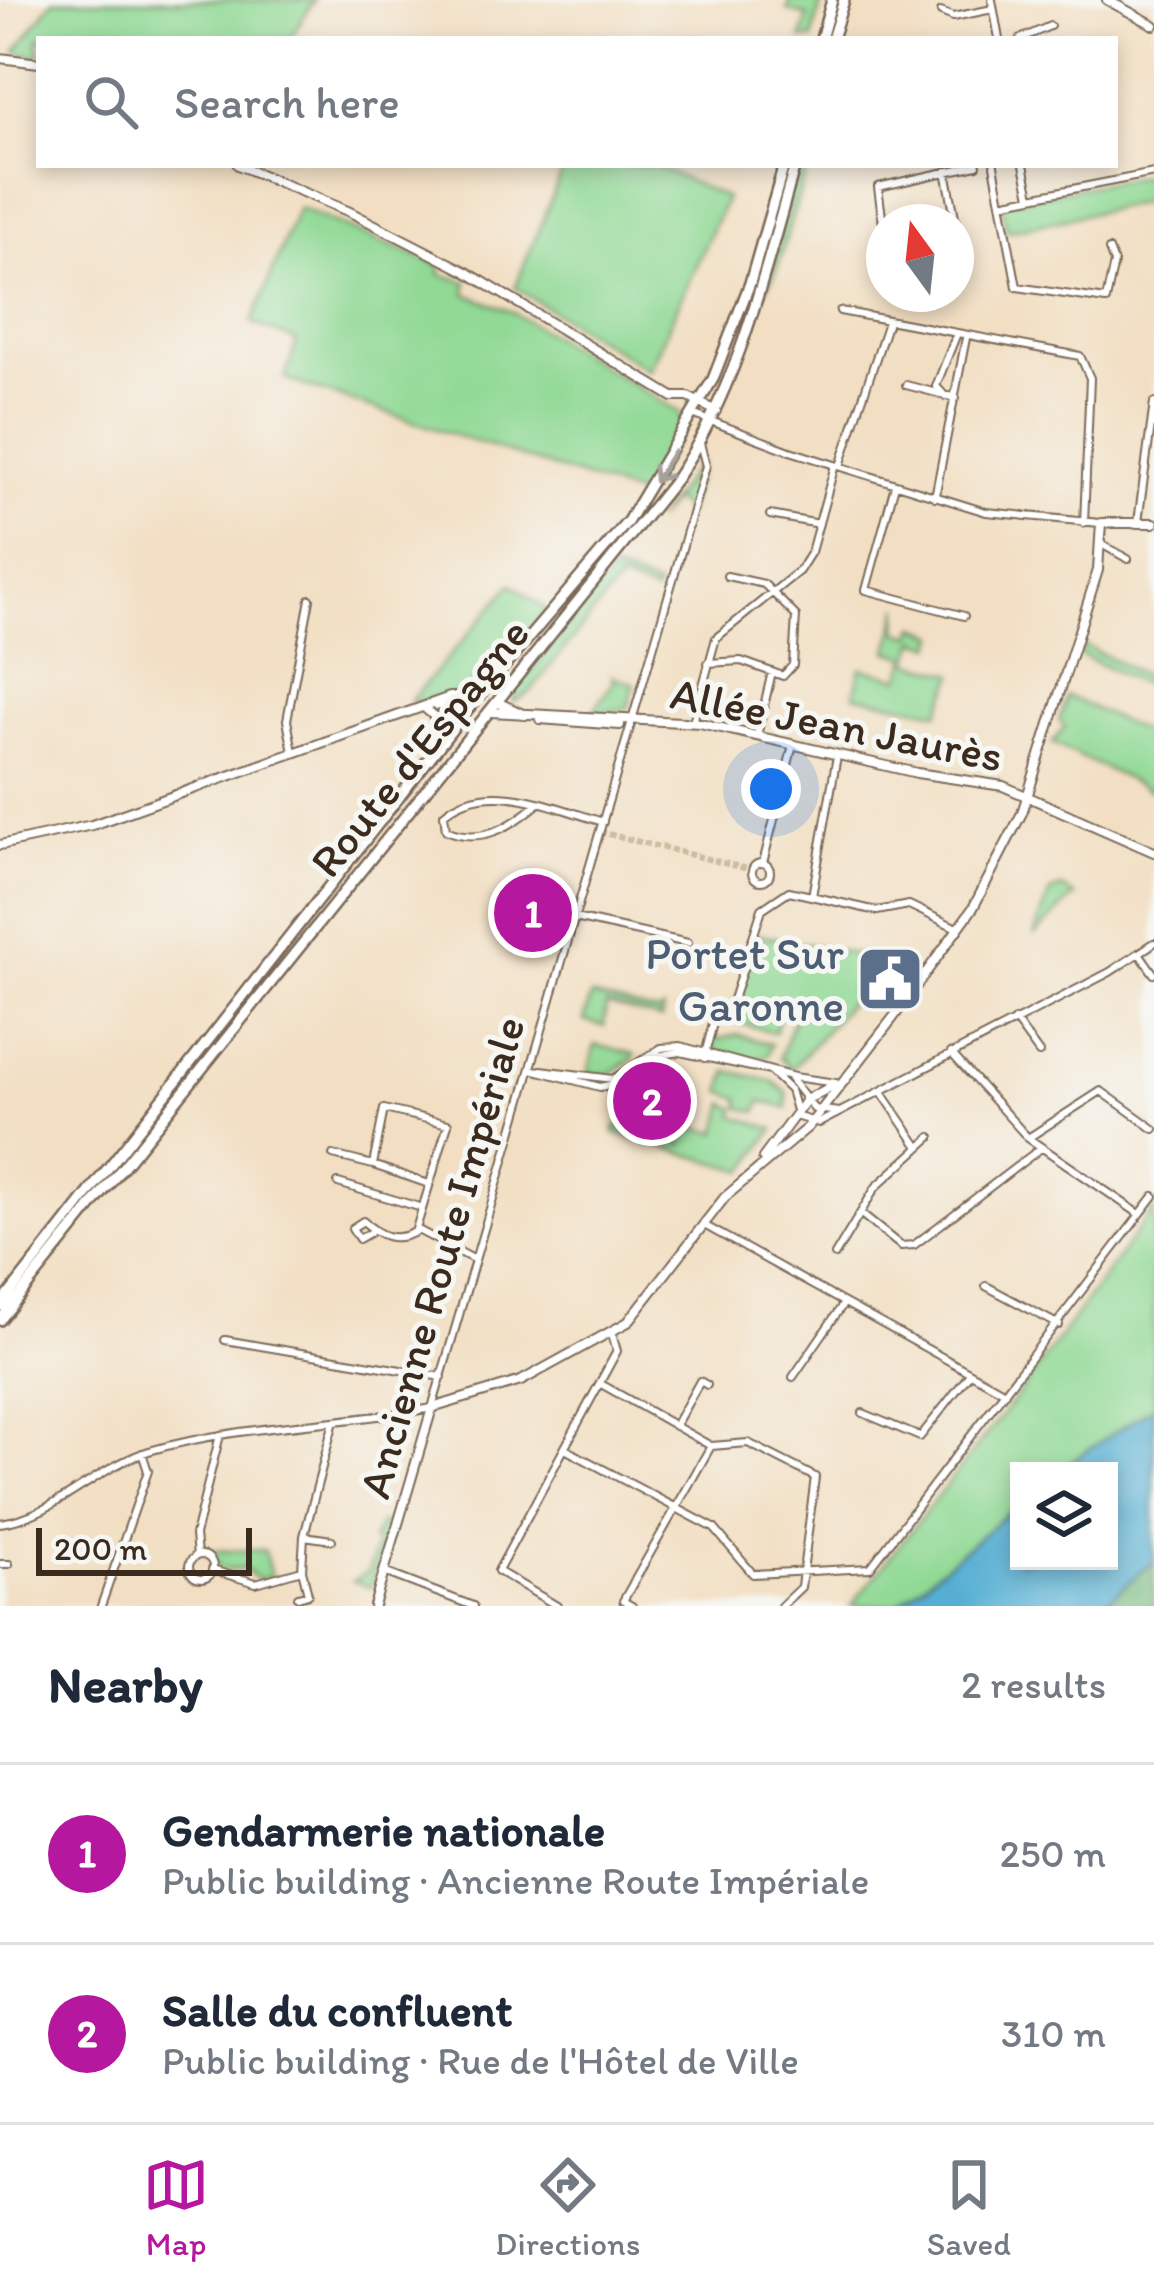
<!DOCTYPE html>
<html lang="en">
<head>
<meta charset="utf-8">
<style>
  :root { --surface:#fff; --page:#f2f2f3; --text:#1f2937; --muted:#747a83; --line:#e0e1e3; --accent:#b5179e }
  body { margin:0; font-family:Itim,sans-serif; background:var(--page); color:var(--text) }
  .controls { position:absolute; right:36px; bottom:36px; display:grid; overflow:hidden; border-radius:0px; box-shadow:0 6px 18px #0003 }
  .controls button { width:108px; height:108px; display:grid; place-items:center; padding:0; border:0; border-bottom:3px solid var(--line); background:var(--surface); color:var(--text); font:60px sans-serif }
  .compass { position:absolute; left:866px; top:204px; width:108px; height:108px; border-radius:50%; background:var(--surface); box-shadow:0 6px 18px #0003; rotate:345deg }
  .scale { position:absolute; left:36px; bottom:30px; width:216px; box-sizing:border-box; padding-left:12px; border:6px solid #3b2a1e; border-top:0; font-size:33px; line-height:42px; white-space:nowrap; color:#3b2a1e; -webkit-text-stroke:9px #f6f6f2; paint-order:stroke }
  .you { position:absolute; left:771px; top:789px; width:42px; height:42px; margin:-30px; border:9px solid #fff; border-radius:50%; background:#1a73e8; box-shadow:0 0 0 18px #1a73e833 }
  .badge { display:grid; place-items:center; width:78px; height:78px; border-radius:50%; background:var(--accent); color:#fff; font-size:39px; font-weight:700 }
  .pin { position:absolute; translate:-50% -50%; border:6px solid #fff; box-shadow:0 3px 12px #0006 }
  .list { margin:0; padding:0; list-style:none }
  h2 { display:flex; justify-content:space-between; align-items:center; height:156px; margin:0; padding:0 48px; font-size:51px }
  h2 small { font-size:39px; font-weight:400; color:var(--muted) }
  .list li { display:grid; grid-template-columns:78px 1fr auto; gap:36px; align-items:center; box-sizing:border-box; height:180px; padding:0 48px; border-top:3px solid var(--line) }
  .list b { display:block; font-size:45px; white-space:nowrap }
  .list p { margin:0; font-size:39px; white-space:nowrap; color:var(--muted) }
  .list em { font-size:39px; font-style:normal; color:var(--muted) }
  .icon { flex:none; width:66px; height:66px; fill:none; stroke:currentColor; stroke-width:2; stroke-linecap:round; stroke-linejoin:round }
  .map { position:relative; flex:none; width:1154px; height:1606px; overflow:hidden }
  .search { position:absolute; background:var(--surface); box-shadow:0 6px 18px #0003; left:36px; right:36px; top:36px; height:132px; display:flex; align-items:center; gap:30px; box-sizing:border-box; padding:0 42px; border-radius:0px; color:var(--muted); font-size:45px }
  .sheet { height:516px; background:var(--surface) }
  nav { display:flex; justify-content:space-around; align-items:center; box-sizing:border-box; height:168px; border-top:3px solid var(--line); background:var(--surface); font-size:33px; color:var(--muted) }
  nav a { display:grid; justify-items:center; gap:6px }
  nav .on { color:var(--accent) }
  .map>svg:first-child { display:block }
</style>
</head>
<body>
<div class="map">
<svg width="1154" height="1606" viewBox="0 0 1154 1606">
  <rect width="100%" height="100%" fill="#f6f6f2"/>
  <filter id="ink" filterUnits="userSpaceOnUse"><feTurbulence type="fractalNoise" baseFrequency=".00833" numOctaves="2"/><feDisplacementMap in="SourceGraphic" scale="24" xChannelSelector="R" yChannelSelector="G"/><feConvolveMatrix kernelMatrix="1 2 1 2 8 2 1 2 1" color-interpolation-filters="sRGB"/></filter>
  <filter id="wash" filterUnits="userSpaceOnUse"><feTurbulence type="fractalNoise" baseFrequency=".004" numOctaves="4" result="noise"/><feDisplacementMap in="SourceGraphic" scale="48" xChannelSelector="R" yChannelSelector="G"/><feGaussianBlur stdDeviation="2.7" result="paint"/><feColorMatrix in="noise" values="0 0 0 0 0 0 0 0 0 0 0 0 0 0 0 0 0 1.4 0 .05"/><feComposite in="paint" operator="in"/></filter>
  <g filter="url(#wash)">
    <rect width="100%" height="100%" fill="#f2dfc3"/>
    <path fill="#91d995" stroke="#66825a" stroke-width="3" d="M 53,0 L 314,0 L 290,39 L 39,39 L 39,58 L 16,51 Z
      M 790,0 L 822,0 L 812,39 L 801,39 L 808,16 L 787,10 Z
      M 565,165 L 653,165 L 726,198 L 649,370 L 515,288 Z
      M 800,165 L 808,165 L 776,272 L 763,294 Z
      M 1154,173 L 1154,200 L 1007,231 L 1001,203 Z
      M 298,208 L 441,266 L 440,274 L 467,282 L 466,294 L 510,311 L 679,412 L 683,428 L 642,497 L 285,379 L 297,341 L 252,323 Z
      M 700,461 L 687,513 L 673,500 L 655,521 Z
      M 613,571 L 657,587 L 655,593 L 620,580 L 529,693 L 514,702 L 513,693 Z
      M 512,584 L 547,610 C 523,641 455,717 410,701 Z
      M 900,607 L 898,632 L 913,635 L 916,626 L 937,635 L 934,646 L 917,640 L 911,658 L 889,651 Z
      M 1083,645 L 1154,680 L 1154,702 L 1147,698 L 1151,688 L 1080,655 Z
      M 906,661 L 955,674 L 939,712 L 854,695 L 861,668 L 901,678 Z
      M 612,676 L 635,684 L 628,708 L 591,714 L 614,682 Z
      M 1067,696 L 1154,737 L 1154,792 L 1052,743 L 1065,727 L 1059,720 Z
      M 1062,888 L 1075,896 L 1034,936 L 1050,892 Z
      M 758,934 L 877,959 L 850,991 L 856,995 L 792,1069 L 780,1057 L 795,1015 L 781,1012 L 775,1033 L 722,1018 L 734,1009 Z
      M 591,996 L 657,1013 L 663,1010 L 661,1019 L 606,1005 L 604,1026 L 584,1021 Z
      M 738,1035 L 771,1044 L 768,1055 L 758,1060 L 711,1049 L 714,1040 Z
      M 595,1045 L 634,1054 L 633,1059 L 608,1074 L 588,1073 Z
      M 728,1071 L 773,1081 L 787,1093 L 787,1108 L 761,1101 L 757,1112 L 740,1108 L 741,1099 L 722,1091 Z
      M 726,1103 L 736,1109 L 735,1116 L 774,1129 L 745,1171 L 614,1133 L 616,1126 L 683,1145 L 689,1126 L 718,1133 Z
      M 1154,1208 L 1154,1406 L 1057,1471 L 1019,1471 L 1019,1504 L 896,1606 L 851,1606 L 1017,1396 Z
      M 381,1523 L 389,1527 L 371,1587 L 353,1581 L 368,1572 L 377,1543 L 372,1540 Z
      M 264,1550 L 271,1576 L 258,1580 L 243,1569 L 222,1569 L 205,1551 Z"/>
    <path fill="#74b97e" stroke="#58724e" stroke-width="3" d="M 1154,1562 L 1154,1606 L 1101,1606 L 1105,1599 Z"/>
    <path fill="#55afd3" stroke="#486c78" stroke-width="3" d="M 1154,1406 L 1154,1562 L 1101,1606 L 896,1606 L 1019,1504 L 1019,1561 L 1109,1561 L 1109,1471 L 1057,1471 Z"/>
  </g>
  <g filter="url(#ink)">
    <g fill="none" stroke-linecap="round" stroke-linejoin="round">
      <path stroke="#cdbba2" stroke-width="6" stroke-dasharray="6 3" stroke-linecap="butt" d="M 600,832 L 752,870"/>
      <defs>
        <path id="street" d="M 992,0 L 999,39
          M 941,12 L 953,17 L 993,9
          M 1020,39 L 1050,26
          M 994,165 L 1017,287 L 1106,300 L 1114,263 L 1109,250
          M 1024,165 L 1031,196
          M 946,171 L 956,222
          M 1001,203 L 1154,173
          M 956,223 L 962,254 L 958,267
          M 884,231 L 878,187 L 977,165
          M 879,251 L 884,239
          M 840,311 L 1080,356 L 1090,378 L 1084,523
          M 906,385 L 956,398
          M 945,396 L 936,386 L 956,336
          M 695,415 L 790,451 L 986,512 L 1100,523
          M 840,466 L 888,322
          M 895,485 L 866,590 L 964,616
          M 935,497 L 966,338
          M 770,515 L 819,524
          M 1138,522 L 1154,403
          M 1101,544 L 1128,559
          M 708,663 L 741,661 L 783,676 L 793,665 L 796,616 L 764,584 L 727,576
          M 693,722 L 716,638 L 799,571 L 811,552 L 835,465
          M 757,736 L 771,676
          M 293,752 L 287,720 L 310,599
          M 539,803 C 511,827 481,845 446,830 L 444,814 C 487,776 555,808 603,822
          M752 872a9 9 0 1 1 18 0a9 9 0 1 1-18 0Z
          M 763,863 L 793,745
          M 812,896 L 837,756
          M 575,918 L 688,943
          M 1139,953 L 1154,974
          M 1015,1020 L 1039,1053
          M 951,1053 L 1028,1138 L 1138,1213
          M 704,1058 L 713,1023 L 730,1009 L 762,909 L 789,891 L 877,911 L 909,905 L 959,929
          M 531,1069 L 600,1087 L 619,1083 L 658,1056 L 680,1052 L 770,1071 L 790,1090 L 798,1117 L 819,1123 L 1110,972 L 1154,943
          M 541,1070 L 613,1079 L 661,1048 L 680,1046 L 794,1077 L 836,1083
          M 790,1078 L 814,1109 L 840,1112
          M 881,1091 L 919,1147
          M 1028,1138 L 1101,1091 L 1154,1129
          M 333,1155 L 373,1165
          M 338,1183 L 419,1207
          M 429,1184 L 373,1165 L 384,1109 L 448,1124 L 416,1229 L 475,1260
          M 861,1214 L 901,1246 L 914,1245 L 1041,1148
          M 704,1225 L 1005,1392
          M 371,1232 L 359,1239 L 352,1228 L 363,1221 C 379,1235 393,1244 417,1231
          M 835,1255 L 876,1187 L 931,1137
          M 986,1286 L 1059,1325
          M 225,1340 L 442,1377
          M 793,1377 L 842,1306
          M 601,1384 L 711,1446 L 748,1443 L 815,1477 L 801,1587 L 781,1606
          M 863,1413 L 920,1437 L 968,1376
          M 675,1426 L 700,1381 L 707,1385
          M 565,1449 L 714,1528 L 753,1574 L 870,1568 L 1154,1196
          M 0,1523 C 56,1516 96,1467 149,1451 C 241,1424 339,1425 432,1408 L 706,466 L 700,443
          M 304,1536 L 332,1540
          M189 1567a12 12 0 1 1 24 0a12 12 0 1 1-24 0Z
          M 197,1556 L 195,1535 L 220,1435
          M 0,1564 L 9,1564
          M 212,1570 L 256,1583 L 302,1570 L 304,1536 L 333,1425
          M 384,1572 L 473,1606
          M 298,1597 L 308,1594 L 302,1570
          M 101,1606 L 148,1471 L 142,1453
          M 557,1606 L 498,1571 L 617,1351 L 612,1334
          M 632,1606 L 623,1601 L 711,1446"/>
        <path id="secondary" d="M 1107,0 L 1154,25
          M 0,58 L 39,63
          M 238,165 L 350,212 L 465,271 L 673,397 L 688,397 L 716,411
          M 499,703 L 525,715
          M 436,705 L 468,709
          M 426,709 L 442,723 L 443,740
          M 491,712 L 700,723 L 917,773 L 1003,786 L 1154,852
          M 540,719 L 620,725
          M 0,845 L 92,825 L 450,697 L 478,697
          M 763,1158 L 806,1100 L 834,1085
          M 374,1606 L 432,1408 L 521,1381 L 628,1322 L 725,1197 L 808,1127 L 893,1018 L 973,908 L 1022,813 L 1098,570 L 1101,523 L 1154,523"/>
        <path id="primary" d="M 821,39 L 832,0
          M 832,39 L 844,0
          M 0,1306 L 468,709 L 628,521 L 713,379 L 750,283 L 784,165
          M 0,1320 L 676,479 C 740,384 764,274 795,165"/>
      </defs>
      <use href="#street" stroke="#7b6958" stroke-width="10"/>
      <use href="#secondary" stroke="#7b6958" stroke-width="12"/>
      <use href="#primary" stroke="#7b6958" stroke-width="14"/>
      <use href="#street" stroke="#fff" stroke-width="6"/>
      <use href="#secondary" stroke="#fff" stroke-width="8"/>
      <use href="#primary" stroke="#fff" stroke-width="9"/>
    </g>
    <defs><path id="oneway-shaft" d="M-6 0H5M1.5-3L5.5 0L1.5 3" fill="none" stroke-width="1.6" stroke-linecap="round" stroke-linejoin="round" transform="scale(3)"/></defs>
    <use stroke="#a79f9a" href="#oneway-shaft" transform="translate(664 467) rotate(122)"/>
  </g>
  <defs>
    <symbol id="civic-square" viewBox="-11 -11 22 22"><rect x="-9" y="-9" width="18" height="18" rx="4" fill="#5c6f8a" stroke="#f6f6f2"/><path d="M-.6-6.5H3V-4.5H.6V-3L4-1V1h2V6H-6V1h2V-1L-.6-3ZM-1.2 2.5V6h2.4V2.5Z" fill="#fff"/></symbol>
  </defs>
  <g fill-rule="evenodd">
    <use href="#civic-square" x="852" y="941" width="76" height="76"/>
  </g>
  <g text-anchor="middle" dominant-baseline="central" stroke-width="10" stroke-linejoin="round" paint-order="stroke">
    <g font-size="45" fill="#3b2a1e" stroke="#f6f6f2">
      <text transform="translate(837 724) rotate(11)">Allée Jean Jaurès</text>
      <text transform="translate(419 747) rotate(-51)">Route d'Espagne</text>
      <text transform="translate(441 1257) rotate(-74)">Ancienne Route Impériale</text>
    </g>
    <g font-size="45" fill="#4e5e75" stroke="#f6f6f2" text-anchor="end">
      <text x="844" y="953">Portet Sur<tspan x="844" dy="52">Garonne</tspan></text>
    </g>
  </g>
</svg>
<div class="controls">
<button><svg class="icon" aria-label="layers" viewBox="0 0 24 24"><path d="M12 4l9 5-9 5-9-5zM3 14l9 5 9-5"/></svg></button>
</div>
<svg class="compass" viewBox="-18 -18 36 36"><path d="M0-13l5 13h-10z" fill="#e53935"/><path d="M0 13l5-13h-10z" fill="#747a83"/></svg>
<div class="scale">200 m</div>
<div class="you"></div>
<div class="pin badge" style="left:533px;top:913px">1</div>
<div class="pin badge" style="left:652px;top:1101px">2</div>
<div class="search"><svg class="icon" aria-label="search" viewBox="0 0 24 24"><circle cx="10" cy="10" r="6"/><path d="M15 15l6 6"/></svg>Search here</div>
</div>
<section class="sheet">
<h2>Nearby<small>2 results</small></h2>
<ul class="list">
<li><span class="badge">1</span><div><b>Gendarmerie nationale</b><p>Public building · Ancienne Route Impériale</p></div><em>250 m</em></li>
<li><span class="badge">2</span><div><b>Salle du confluent</b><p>Public building · Rue de l'Hôtel de Ville</p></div><em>310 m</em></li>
</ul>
</section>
<nav>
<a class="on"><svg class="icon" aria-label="map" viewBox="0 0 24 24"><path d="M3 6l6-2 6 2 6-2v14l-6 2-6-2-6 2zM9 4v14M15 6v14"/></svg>Map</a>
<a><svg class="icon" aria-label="directions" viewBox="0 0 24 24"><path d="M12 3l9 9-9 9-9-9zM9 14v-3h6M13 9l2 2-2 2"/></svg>Directions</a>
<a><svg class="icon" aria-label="saved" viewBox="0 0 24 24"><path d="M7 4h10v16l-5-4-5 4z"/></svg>Saved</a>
</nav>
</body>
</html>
